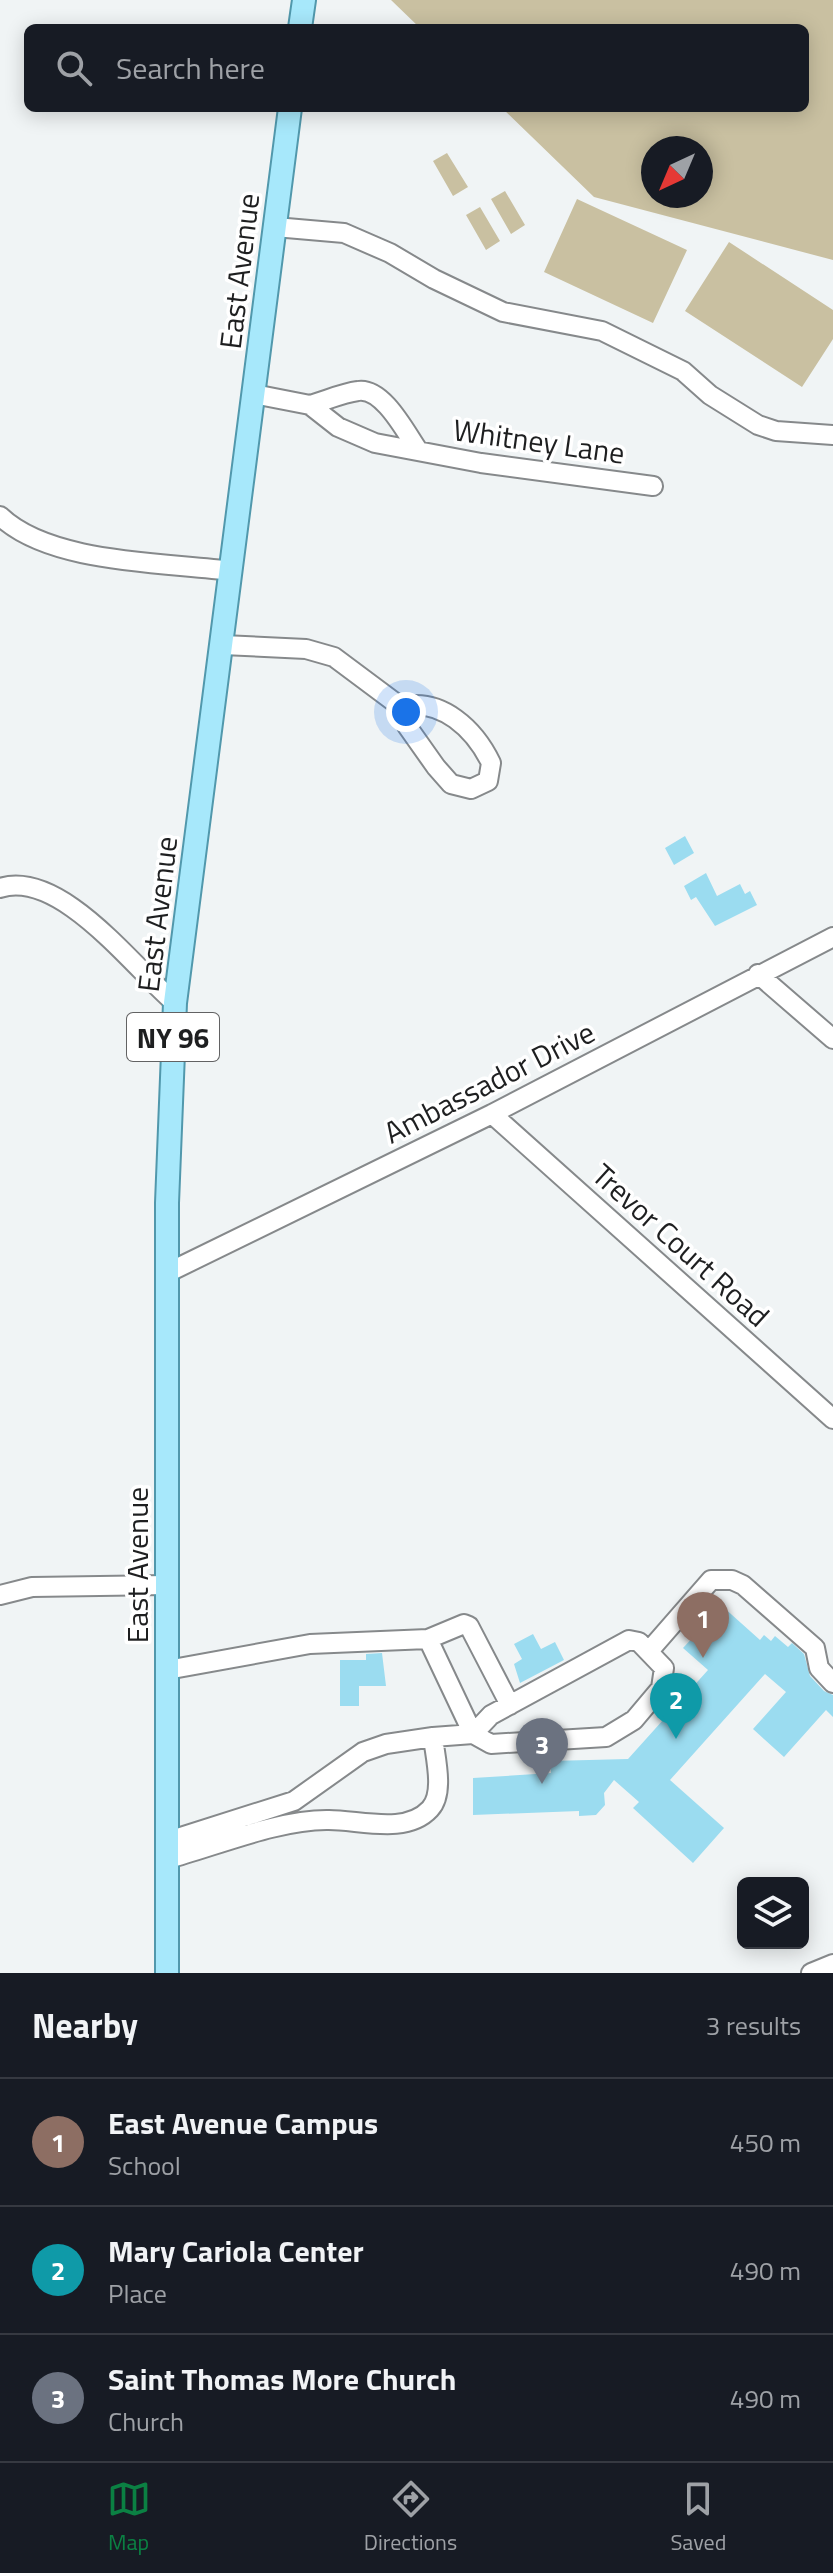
<!DOCTYPE html>
<html lang="en">
<head>
<meta charset="utf-8">
<style>
  :root { --surface:#171b24; --page:#242831; --text:#f1f3f6; --muted:#9ea1a6; --line:#363941; --accent:#0b8043 }
  body { margin:0; font-family:"Titillium Web",sans-serif; background:var(--page); color:var(--text) }
  .controls { position:absolute; right:24px; bottom:24px; display:grid; overflow:hidden; border-radius:12px; box-shadow:0 4px 20px #0003 }
  .controls button { width:72px; height:72px; display:grid; place-items:center; padding:0; border:0; border-bottom:2px solid var(--line); background:var(--surface); color:var(--text); font:40px sans-serif }
  .compass { position:absolute; left:641px; top:136px; width:72px; height:72px; border-radius:50%; background:var(--surface); box-shadow:0 4px 20px #0003; rotate:224deg }
  .you { position:absolute; left:406px; top:712px; width:28px; height:28px; margin:-20px; border:6px solid #fff; border-radius:50%; background:#1a73e8; box-shadow:0 0 0 12px #1a73e833 }
  .badge { display:grid; place-items:center; width:52px; height:52px; border-radius:50%; background:var(--accent); color:#fff; font-size:26px; font-weight:700 }
  .pin { position:absolute; translate:-50% -66px; filter:drop-shadow(0 2px 4px #0008) }
  .pin::after { content:''; position:absolute; top:42px; width:28px; height:24px; background:inherit; clip-path:polygon(0 0,100% 0,50% 100%) }
  .list { margin:0; padding:0; list-style:none }
  h2 { display:flex; justify-content:space-between; align-items:center; height:104px; margin:0; padding:0 32px; font-size:34px }
  h2 small { font-size:26px; font-weight:400; color:var(--muted) }
  .list li { display:grid; grid-template-columns:52px 1fr auto; gap:24px; align-items:center; box-sizing:border-box; height:128px; padding:0 32px; border-top:2px solid var(--line) }
  .list b { display:block; font-size:30px; white-space:nowrap }
  .list p { margin:0; font-size:26px; white-space:nowrap; color:var(--muted) }
  .list em { font-size:26px; font-style:normal; color:var(--muted) }
  .icon { flex:none; width:44px; height:44px; fill:none; stroke:currentColor; stroke-width:2; stroke-linecap:round; stroke-linejoin:round }
  .map { position:relative; flex:none; width:833px; height:1973px; overflow:hidden }
  .search { position:absolute; background:var(--surface); box-shadow:0 4px 20px #0003; left:24px; right:24px; top:24px; height:88px; display:flex; align-items:center; gap:20px; box-sizing:border-box; padding:0 28px; border-radius:12px; color:var(--muted); font-size:30px }
  .sheet { height:488px; background:var(--surface) }
  nav { display:flex; justify-content:space-around; align-items:center; box-sizing:border-box; height:112px; border-top:2px solid var(--line); background:var(--surface); font-size:22px; color:var(--muted) }
  nav a { display:grid; justify-items:center; gap:4px }
  nav .on { color:var(--accent) }
  .map>svg:first-child { display:block }
</style>
</head>
<body>
<div class="map">
<svg width="833" height="1973" viewBox="0 0 833 1973">
  <rect width="100%" height="100%" fill="#f0f4f5"/>
  <path fill="#c9c0a1" fill-rule="evenodd" d="M 391,0 L 833,0 L 833,260 L 594,197 L 502,108 L 805,108 L 805,28 L 420,28 ZM 653,148 L 701,148 L 701,196 L 653,196 Z
    M 447,153 L 468,187 L 453,196 L 433,161 Z
    M 505,191 L 525,225 L 511,234 L 491,199 Z
    M 577,199 L 687,250 L 653,323 L 544,272 Z
    M 480,207 L 500,241 L 486,250 L 466,215 Z
    M 729,242 L 833,310 L 833,339 L 802,387 L 685,311 Z"/>
  <path fill="#9bdcf0" d="M 685,836 L 694,853 L 674,865 L 665,848 Z
    M 706,873 L 717,896 L 740,884 L 745,894 L 750,891 L 757,905 L 715,926 L 696,897 L 691,900 L 684,886 Z
    M 722,1606 L 760,1640 L 764,1635 L 771,1641 L 775,1636 L 788,1647 L 792,1643 L 804,1654 L 810,1676 L 824,1691 L 833,1695 L 833,1717 L 826,1710 L 784,1757 L 753,1729 L 786,1692 L 765,1674 L 670,1780 L 724,1828 L 693,1863 L 633,1808 L 639,1802 L 614,1780 L 604,1793 L 605,1805 L 596,1815 L 579,1816 L 579,1811 L 473,1815 L 473,1778 L 551,1773 L 550,1761 L 628,1759 L 708,1670 L 683,1648 Z
    M 533,1634 L 541,1649 L 555,1642 L 564,1660 L 520,1683 L 514,1664 L 522,1659 L 514,1644 Z
    M 382,1653 L 386,1686 L 359,1686 L 359,1706 L 340,1706 L 340,1660 L 366,1660 L 366,1654 Z"/>
  <g fill="none" stroke-linecap="round" stroke-linejoin="round">
    <defs>
      <path id="minor" d="M 275,227 L 344,233 L 390,253 L 434,279 L 503,312 L 602,331 L 683,371 L 710,395 L 758,425 L 776,431 L 833,435
        M 254,394 L 310,405 L 338,427 L 375,443 L 481,463 L 653,486
        M 310,405 C 325,401 342,393 358,391 C 383,387 406,433 418,450
        M 0,516 C 50,564 164,562 232,571
        M 223,645 L 306,649 L 334,657 L 401,707 L 407,726 L 436,767 L 451,784 L 471,789 L 488,781 L 491,763 C 475,730 442,697 401,707
        M 0,888 C 60,869 132,966 175,1003
        M 758,974 L 833,1039
        M 492,1114 L 833,1419
        M 167,1273 L 492,1114 L 833,937
        M 0,1595 L 32,1587 L 167,1585
        M 428,1639 L 473,1734
        M 649,1651 L 711,1580 L 732,1580 L 743,1585 L 815,1648 L 819,1668 L 833,1683
        M 167,1670 L 310,1644 L 428,1639 L 464,1624 L 469,1626 L 510,1705
        M 433,1737 L 473,1734 L 491,1744 L 606,1737 L 634,1720 L 661,1688 L 664,1668 L 639,1642 L 629,1640 L 491,1715 L 473,1734
        M 168,1859 C 216,1846 280,1819 329,1820 C 360,1820 406,1835 430,1809 C 445,1793 435,1757 433,1737 L 386,1744 L 363,1752 L 294,1801 L 168,1841
        M 811,1973 L 833,1964"/>
      <path id="major" d="M 300,28 L 304,0
        M 167,1973 L 167,1203 L 175,1003 L 290,108"/>
    </defs>
    <use href="#minor" stroke="#86898b" stroke-width="22"/>
    <use href="#major" stroke="#5198ac" stroke-width="26"/>
    <use href="#minor" stroke="#fff" stroke-width="18"/>
    <use href="#major" stroke="#a7e8fb" stroke-width="22"/>
  </g>
  <g text-anchor="middle" dominant-baseline="central" stroke-width="7" stroke-linejoin="round" paint-order="stroke">
    <rect fill="#fff" stroke="#626263" stroke-width="2" x="127" y="1013" width="92" height="48" rx="6"/>
    <g font-size="28" font-weight="bold" fill="#1e1f20">
      <text x="173" y="1037">NY 96</text>
    </g>
    <g font-size="30" fill="#1e1f20" stroke="#fff">
      <text transform="translate(239 271) rotate(-83)">East Avenue</text>
      <text transform="translate(539 441) rotate(8)">Whitney Lane</text>
      <text transform="translate(157 914) rotate(-83)">East Avenue</text>
      <text transform="translate(489 1082) rotate(-27)">Ambassador Drive</text>
      <text transform="translate(681 1245) rotate(42)">Trevor Court Road</text>
      <text transform="translate(137 1565) rotate(-90)">East Avenue</text>
    </g>
  </g>
</svg>
<div class="controls">
<button><svg class="icon" aria-label="layers" viewBox="0 0 24 24"><path d="M12 4l9 5-9 5-9-5zM3 14l9 5 9-5"/></svg></button>
</div>
<svg class="compass" viewBox="-18 -18 36 36"><path d="M0-13l5 13h-10z" fill="#e53935"/><path d="M0 13l5-13h-10z" fill="#9ea1a6"/></svg>
<div class="you"></div>
<div class="pin badge" style="left:703px;top:1658px;background:#8d6e63">1</div>
<div class="pin badge" style="left:676px;top:1739px;background:#0f9aa8">2</div>
<div class="pin badge" style="left:542px;top:1784px;background:#6b7280">3</div>
<div class="search"><svg class="icon" aria-label="search" viewBox="0 0 24 24"><circle cx="10" cy="10" r="6"/><path d="M15 15l6 6"/></svg>Search here</div>
</div>
<section class="sheet">
<h2>Nearby<small>3 results</small></h2>
<ul class="list">
<li><span class="badge" style="background:#8d6e63">1</span><div><b>East Avenue Campus</b><p>School</p></div><em>450 m</em></li>
<li><span class="badge" style="background:#0f9aa8">2</span><div><b>Mary Cariola Center</b><p>Place</p></div><em>490 m</em></li>
<li><span class="badge" style="background:#6b7280">3</span><div><b>Saint Thomas More Church</b><p>Church</p></div><em>490 m</em></li>
</ul>
</section>
<nav>
<a class="on"><svg class="icon" aria-label="map" viewBox="0 0 24 24"><path d="M3 6l6-2 6 2 6-2v14l-6 2-6-2-6 2zM9 4v14M15 6v14"/></svg>Map</a>
<a><svg class="icon" aria-label="directions" viewBox="0 0 24 24"><path d="M12 3l9 9-9 9-9-9zM9 14v-3h6M13 9l2 2-2 2"/></svg>Directions</a>
<a><svg class="icon" aria-label="saved" viewBox="0 0 24 24"><path d="M7 4h10v16l-5-4-5 4z"/></svg>Saved</a>
</nav>
</body>
</html>
